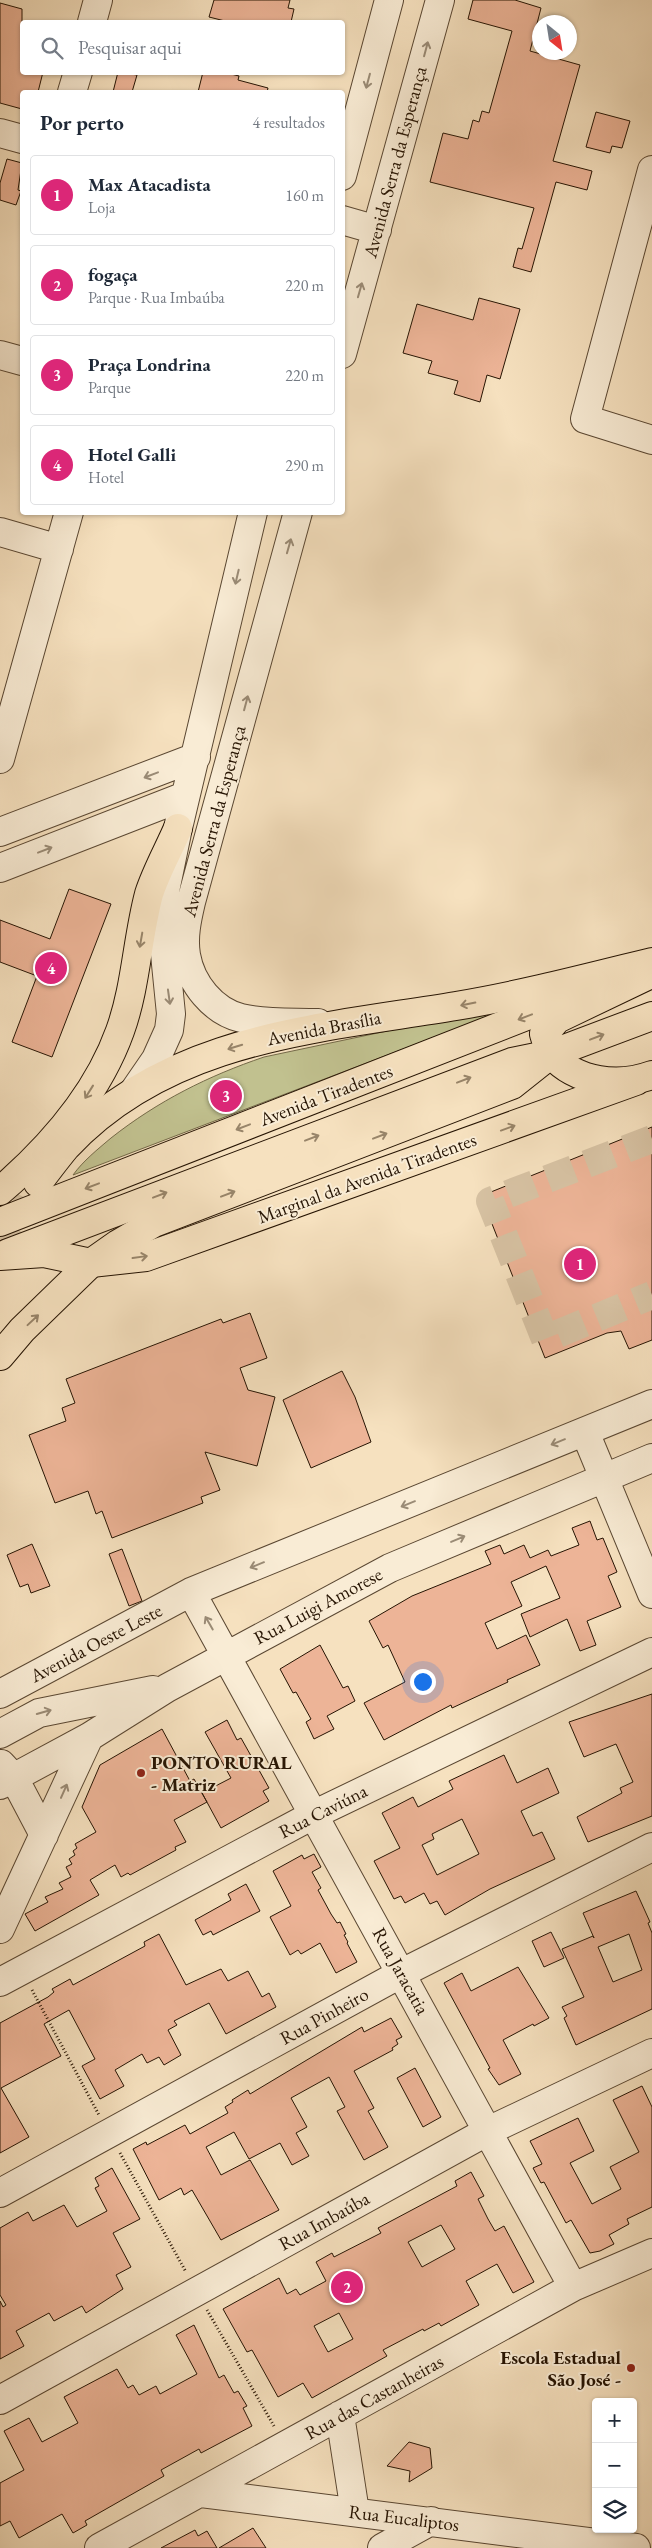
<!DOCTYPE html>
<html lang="pt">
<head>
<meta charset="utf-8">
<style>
  :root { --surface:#fff; --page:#f6f6f7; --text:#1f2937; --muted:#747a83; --line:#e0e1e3; --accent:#db2777 }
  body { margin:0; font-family:"EB Garamond",serif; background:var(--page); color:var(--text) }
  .controls { position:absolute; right:15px; bottom:15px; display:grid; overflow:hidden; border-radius:5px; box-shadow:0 1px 4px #0004 }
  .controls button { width:45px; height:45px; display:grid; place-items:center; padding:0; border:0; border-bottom:1px solid var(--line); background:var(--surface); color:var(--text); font:25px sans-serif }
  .compass { position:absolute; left:532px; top:15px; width:45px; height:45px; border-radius:50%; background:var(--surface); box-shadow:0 1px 4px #0004; rotate:150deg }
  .you { position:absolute; left:422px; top:1681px; width:18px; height:18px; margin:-12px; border:4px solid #fff; border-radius:50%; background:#1a73e8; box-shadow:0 0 0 8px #1a73e833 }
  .badge { display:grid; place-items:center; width:32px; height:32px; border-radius:50%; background:var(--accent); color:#fff; font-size:16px; font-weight:700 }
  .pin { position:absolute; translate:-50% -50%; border:2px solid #fff; box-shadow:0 1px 5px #0006 }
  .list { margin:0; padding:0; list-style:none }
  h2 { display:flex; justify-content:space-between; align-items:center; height:65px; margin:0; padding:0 20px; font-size:21px }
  h2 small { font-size:16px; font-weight:400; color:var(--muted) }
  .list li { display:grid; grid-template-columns:32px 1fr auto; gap:15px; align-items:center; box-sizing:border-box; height:80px; margin:0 10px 10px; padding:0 10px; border:1px solid var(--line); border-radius:5px }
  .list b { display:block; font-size:19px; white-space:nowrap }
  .list p { margin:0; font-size:16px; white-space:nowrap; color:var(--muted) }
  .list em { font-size:16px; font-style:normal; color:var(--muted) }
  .icon { flex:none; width:28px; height:28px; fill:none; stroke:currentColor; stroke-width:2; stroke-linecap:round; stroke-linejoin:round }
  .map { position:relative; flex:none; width:652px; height:2548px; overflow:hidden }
  .search { position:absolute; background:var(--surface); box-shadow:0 1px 4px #0004; left:20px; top:20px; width:325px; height:55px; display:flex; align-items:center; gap:12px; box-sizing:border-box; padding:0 18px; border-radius:5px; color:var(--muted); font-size:19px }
  .panel { position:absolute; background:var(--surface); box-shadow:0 1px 4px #0004; left:20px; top:90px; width:325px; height:425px; border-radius:5px }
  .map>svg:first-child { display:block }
</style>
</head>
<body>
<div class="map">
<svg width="652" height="2548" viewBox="0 0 652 2548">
  <rect width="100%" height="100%" fill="#f6e1bf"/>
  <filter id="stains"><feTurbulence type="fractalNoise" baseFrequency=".004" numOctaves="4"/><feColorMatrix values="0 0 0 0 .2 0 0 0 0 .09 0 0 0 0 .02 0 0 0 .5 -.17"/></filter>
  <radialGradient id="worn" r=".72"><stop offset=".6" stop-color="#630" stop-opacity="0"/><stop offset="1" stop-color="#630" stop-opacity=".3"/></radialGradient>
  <path fill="#c1c18f" stroke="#746a49" d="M 529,1001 L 73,1175 C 83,1161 98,1149 111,1138 C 158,1101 208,1076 264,1057 Z"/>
  <path fill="#edb497" stroke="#261403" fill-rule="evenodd" d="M 214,0 L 290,0 L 288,8 L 294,9 L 291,22 L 229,22 L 209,17 Z
    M 473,0 L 515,0 L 541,8 L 530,51 L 580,65 L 553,161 L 592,171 L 587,190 L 556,182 L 531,272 L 513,267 L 518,248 L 522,249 L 534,208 L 430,182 L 443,133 L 468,139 L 473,120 L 479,122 L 482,111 L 489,113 L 512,31 L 468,19 Z
    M 0,3 L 22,9 L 22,72 L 43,72 L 38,92 L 22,92 L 22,109 L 0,103 Z
    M 118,72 L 137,75 L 132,92 L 113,92 Z
    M 203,72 L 223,72 L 239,76 L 238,80 L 268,88 L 267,92 L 198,92 Z
    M 596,112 L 630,121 L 622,148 L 612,146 L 610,153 L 586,147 Z
    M 7,159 L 22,163 L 18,190 L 21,191 L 16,205 L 0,200 L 0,183 Z
    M 479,298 L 520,309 L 500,379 L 487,375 L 480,402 L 454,394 L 458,381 L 428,373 L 432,361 L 403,353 L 417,304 L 473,320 Z
    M 69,889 L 111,904 L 52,1057 L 12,1042 L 37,976 L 0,962 L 0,920 L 50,939 Z
    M 652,1127 L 652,1340 L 629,1349 L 621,1331 L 607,1333 L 545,1358 L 481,1196 Z
    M 250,1313 L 267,1358 L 240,1368 L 248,1390 L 275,1397 L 257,1466 L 205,1452 L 220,1490 L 201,1497 L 203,1503 L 112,1538 L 102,1511 L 96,1514 L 88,1491 L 55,1503 L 29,1435 L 66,1421 L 62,1408 L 75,1403 L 66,1379 L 221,1319 L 223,1323 Z
    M 342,1371 L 355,1397 L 371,1442 L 311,1468 L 283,1400 Z
    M 590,1521 L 597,1540 L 603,1538 L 617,1572 L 608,1576 L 621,1607 L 587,1621 L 596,1645 L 580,1651 L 567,1619 L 530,1637 L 521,1614 L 560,1598 L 546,1566 L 511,1582 L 522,1606 L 485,1623 L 497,1649 L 526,1635 L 540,1665 L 507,1680 L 508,1682 L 452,1708 L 451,1705 L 384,1740 L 364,1703 L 405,1682 L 388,1645 L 383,1648 L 369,1621 L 412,1596 L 491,1564 L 485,1551 L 500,1545 L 504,1554 L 524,1545 L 530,1558 L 548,1550 L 551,1556 L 579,1545 L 572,1528 Z
    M 32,1544 L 50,1586 L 31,1593 L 28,1584 L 20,1587 L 7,1555 Z
    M 122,1549 L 142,1601 L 129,1606 L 109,1554 Z
    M 320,1645 L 343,1688 L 348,1686 L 355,1701 L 327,1716 L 334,1729 L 314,1739 L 306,1722 L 311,1719 L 296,1692 L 293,1693 L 280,1669 Z
    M 652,1694 L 652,1816 L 588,1842 L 577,1817 L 622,1793 L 620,1788 L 633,1782 L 616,1744 L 584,1757 L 569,1722 Z
    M 227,1720 L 237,1740 L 241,1738 L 269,1788 L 263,1791 L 269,1801 L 221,1828 L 202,1793 L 231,1778 L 205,1732 Z
    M 162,1729 L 190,1781 L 194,1779 L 207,1802 L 174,1820 L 186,1842 L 175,1847 L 176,1850 L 130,1875 L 128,1873 L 121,1877 L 115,1865 L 90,1880 L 99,1895 L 35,1931 L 25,1914 L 48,1902 L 45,1897 L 63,1889 L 59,1883 L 71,1877 L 66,1867 L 72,1864 L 69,1859 L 75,1855 L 73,1851 L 77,1848 L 75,1844 L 96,1832 L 82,1807 L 100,1765 Z
    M 504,1755 L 517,1783 L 548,1768 L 559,1793 L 521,1811 L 533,1836 L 542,1832 L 555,1859 L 490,1889 L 445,1915 L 437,1901 L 430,1904 L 424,1893 L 405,1903 L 401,1896 L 394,1899 L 374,1861 L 400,1848 L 382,1813 L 413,1797 L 418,1807 L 453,1789 L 449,1781 ZM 462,1819 L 479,1854 L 437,1875 L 422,1845 L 434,1839 L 432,1834 Z
    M 314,1854 L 321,1867 L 312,1872 L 321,1888 L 318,1890 L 331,1914 L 337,1923 L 340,1922 L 346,1934 L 344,1935 L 348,1942 L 347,1943 L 357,1962 L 336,1973 L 320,1943 L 301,1954 L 298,1950 L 290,1955 L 270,1917 L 291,1906 L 273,1871 L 302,1855 L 304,1859 Z
    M 246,1884 L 260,1911 L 213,1935 L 211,1931 L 203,1935 L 195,1920 L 231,1900 L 228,1894 Z
    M 636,1891 L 650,1922 L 648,1923 L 652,1933 L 652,2009 L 576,2045 L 564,2018 L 567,2016 L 562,2007 L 584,1997 L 562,1949 L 593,1936 L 594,1938 L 583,1913 ZM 629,1934 L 642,1970 L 613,1982 L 598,1947 Z
    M 551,1932 L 564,1958 L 544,1967 L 532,1941 Z
    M 159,1934 L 186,1985 L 221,1969 L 228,1981 L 248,1971 L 262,1997 L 269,1993 L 276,2007 L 226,2034 L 209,2003 L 174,2021 L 177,2025 L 168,2030 L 181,2055 L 164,2065 L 159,2057 L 147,2063 L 142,2054 L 115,2070 L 124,2086 L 100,2099 L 82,2066 L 95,2059 L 69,2010 L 44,2024 L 61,2056 L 1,2088 L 29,2137 L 0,2153 L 0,2023 L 48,1997 L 54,1992 L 52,1989 L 70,1979 L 73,1985 L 145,1946 L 144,1942 Z
    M 518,1967 L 549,2018 L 534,2026 L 533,2024 L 503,2040 L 521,2074 L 499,2085 L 488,2069 L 490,2068 L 444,1983 L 462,1973 L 471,1991 Z
    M 391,2018 L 402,2037 L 396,2040 L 398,2044 L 392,2048 L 393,2050 L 354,2071 L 374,2108 L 368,2111 L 388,2147 L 364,2160 L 337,2111 L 345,2107 L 329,2077 L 291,2098 L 307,2127 L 296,2133 L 309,2156 L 292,2165 L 280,2143 L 249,2159 L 234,2132 L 206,2147 L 221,2175 L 250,2160 L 279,2210 L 221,2240 L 192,2190 L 184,2195 L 181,2188 L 159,2200 L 133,2149 L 146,2142 L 147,2145 L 185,2125 L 190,2134 L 228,2113 L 225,2107 L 233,2102 L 232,2100 L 248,2090 L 250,2094 L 362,2027 L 364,2032 Z
    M 415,2068 L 441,2117 L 423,2127 L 397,2078 Z
    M 642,2086 L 652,2107 L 652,2207 L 627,2219 L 629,2224 L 609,2235 L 614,2244 L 600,2251 L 590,2253 L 571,2220 L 566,2223 L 544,2182 L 541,2183 L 533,2168 L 542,2164 L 530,2141 L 578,2118 L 594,2151 L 570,2163 L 592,2204 L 621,2189 L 610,2167 L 639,2152 L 613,2100 Z
    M 112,2168 L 140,2219 L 113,2233 L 131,2267 L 116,2275 L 123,2289 L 86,2313 L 82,2306 L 54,2321 L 49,2313 L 16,2331 L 24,2346 L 0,2359 L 0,2301 L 3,2307 L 6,2305 L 0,2295 L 0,2228 L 28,2212 L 33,2221 L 64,2205 L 77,2227 L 107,2211 L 95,2188 L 99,2186 L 95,2178 Z
    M 471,2172 L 484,2196 L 478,2199 L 488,2219 L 495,2231 L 504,2226 L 534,2282 L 513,2293 L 497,2264 L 466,2281 L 479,2305 L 441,2326 L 439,2323 L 424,2331 L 423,2329 L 383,2350 L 387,2356 L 312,2398 L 303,2383 L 278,2397 L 252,2350 L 247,2352 L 223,2309 L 279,2278 L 287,2294 L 296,2289 L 300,2295 L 326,2281 L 316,2262 L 332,2253 L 334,2257 L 381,2233 L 378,2228 L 457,2186 L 455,2181 ZM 441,2225 L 455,2249 L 422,2267 L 408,2242 ZM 339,2313 L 353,2339 L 328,2352 L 314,2326 Z
    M 194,2325 L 219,2378 L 224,2375 L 234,2393 L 238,2391 L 247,2406 L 243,2408 L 252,2426 L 201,2453 L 199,2449 L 161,2470 L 164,2476 L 85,2521 L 87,2525 L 73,2533 L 62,2514 L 19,2538 L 10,2521 L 0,2526 L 0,2483 L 24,2470 L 4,2431 L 29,2418 L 42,2442 L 78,2423 L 64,2397 L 117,2369 L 128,2388 L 133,2385 L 139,2395 L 156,2386 L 160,2394 L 197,2374 L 176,2335 Z
    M 409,2442 L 430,2448 L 432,2468 L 409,2482 L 410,2471 L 387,2466 Z
    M 253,2528 L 266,2548 L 219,2548 Z
    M 195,2530 L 198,2536 L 207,2531 L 217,2548 L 161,2548 Z"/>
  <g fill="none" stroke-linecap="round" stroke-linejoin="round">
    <path stroke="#d7c2a3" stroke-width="28" stroke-dasharray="28 14" stroke-linecap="butt" d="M 652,1139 L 490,1201 L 545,1339 L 652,1295"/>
    <path stroke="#d7c2a3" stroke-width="28" stroke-dasharray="28 14" stroke-linecap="butt" d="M 0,1252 L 29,1200"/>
    <defs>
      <path id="minor" d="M 92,22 L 98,0
        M 72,92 L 78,72
        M 0,133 L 22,139
        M 652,170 L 585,419 L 652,440
        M 342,176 L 389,0
        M 342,220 L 377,230
        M 342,354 L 440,0
        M 0,355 L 22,361
        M 298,512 L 191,902 C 187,919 183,937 186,955 C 191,984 213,1011 241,1018 C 266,1024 293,1022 318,1023
        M 0,532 L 59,549
        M 0,759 L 69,512
        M 0,832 L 196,757
        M 0,868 L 185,796
        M 134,1091 L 156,1059 L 169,1030 L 171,1014 L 164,944 L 163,901 L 178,828 L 253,512
        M 585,1432 L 652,1594
        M 191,1592 L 573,2287
        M 0,1694 L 191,1592 L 652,1404
        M 0,1734 L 39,1713 L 153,1690
        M 1,1764 L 14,1778 L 44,1835
        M 0,1785 L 89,1737 L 167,1688 L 390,1568 L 652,1458
        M 0,1929 L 89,1737
        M 0,1982 L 315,1814 L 652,1652
        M 0,2193 L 402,1973 L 652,1847
        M 0,2400 L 488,2131 L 652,2053
        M 340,2415 L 355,2512
        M 201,2493 L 636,2548
        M 99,2548 L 573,2287 L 652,2253
        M 382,2548 L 431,2521"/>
      <path id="major" d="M 0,1191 C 50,1148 97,1095 120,1031 C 136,987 137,939 149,894 C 156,872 169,849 178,828
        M 0,1222 L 585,993
        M 8,1253 L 512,1062 L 551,1054
        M 91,1263 L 146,1257 L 636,1081"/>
      <path id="highway" d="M 649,975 L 557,1019 L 544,1034 C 546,1040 548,1050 552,1055 C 577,1083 619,1087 652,1075
        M 38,1183 C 47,1171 56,1159 66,1147 C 168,1037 318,1029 456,1006 C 522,995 587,978 652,962
        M 0,1256 L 44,1253 L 91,1263
        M 0,1356 L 22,1330 L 91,1263 L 118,1244 L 154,1223 L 512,1085 L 551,1054 L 652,1016"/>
    </defs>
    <use href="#minor" stroke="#5a4732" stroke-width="30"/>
    <use href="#major" stroke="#261403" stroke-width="30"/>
    <use href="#highway" stroke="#261403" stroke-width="30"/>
    <path stroke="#261403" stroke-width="3" stroke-dasharray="1 2.5" stroke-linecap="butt" d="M 32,1990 L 99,2115
      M 120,2153 L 186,2272
      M 207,2310 L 274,2426"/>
    <use href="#minor" stroke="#f9ecd5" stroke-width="28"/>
    <use href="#major" stroke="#f6e1bf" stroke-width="28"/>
    <use href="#highway" stroke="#f6e1bf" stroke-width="28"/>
  </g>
  <defs><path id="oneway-shaft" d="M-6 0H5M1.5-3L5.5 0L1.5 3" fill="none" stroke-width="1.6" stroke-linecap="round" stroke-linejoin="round" transform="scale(1.25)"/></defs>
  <g stroke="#9a8b76">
    <use href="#oneway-shaft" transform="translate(426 49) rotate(-75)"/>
    <use href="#oneway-shaft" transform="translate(368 81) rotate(105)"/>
    <use href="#oneway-shaft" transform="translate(360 290) rotate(-74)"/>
    <use href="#oneway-shaft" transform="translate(289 546) rotate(-74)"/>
    <use href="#oneway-shaft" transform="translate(237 577) rotate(103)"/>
    <use href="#oneway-shaft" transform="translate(246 703) rotate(-75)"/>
    <use href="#oneway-shaft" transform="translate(151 775) rotate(159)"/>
    <use href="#oneway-shaft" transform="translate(45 850) rotate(-21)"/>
    <use href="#oneway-shaft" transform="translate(169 997) rotate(82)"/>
    <use href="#oneway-shaft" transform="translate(558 1442) rotate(158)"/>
    <use href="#oneway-shaft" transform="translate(408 1504) rotate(158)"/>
    <use href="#oneway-shaft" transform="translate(458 1539) rotate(-23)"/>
    <use href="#oneway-shaft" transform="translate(257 1565) rotate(158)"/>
    <use href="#oneway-shaft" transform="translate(209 1623) rotate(-120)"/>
    <use href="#oneway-shaft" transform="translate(44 1712) rotate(-16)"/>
    <use href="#oneway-shaft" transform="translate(64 1791) rotate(-66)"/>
  </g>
  <g stroke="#98856a">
    <use href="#oneway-shaft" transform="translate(141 940) rotate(100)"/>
    <use href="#oneway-shaft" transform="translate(468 1004) rotate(169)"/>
    <use href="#oneway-shaft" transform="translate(525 1017) rotate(159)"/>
    <use href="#oneway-shaft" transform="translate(597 1037) rotate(-21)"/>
    <use href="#oneway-shaft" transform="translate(235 1047) rotate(163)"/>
    <use href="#oneway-shaft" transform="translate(464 1080) rotate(-21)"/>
    <use href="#oneway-shaft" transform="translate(89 1092) rotate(122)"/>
    <use href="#oneway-shaft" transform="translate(243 1127) rotate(159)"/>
    <use href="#oneway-shaft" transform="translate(508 1128) rotate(-20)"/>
    <use href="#oneway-shaft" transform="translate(380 1136) rotate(-21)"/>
    <use href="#oneway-shaft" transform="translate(312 1138) rotate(-21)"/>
    <use href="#oneway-shaft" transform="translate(92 1186) rotate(159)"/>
    <use href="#oneway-shaft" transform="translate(228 1194) rotate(-21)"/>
    <use href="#oneway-shaft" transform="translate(160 1195) rotate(-21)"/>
    <use href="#oneway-shaft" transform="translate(140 1257) rotate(-8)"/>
    <use href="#oneway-shaft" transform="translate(33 1320) rotate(-43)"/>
  </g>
  <g fill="#8f2418" stroke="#f9ecd5" stroke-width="2">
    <circle cx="141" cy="1773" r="5"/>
    <circle cx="631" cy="2368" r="5"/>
  </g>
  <g text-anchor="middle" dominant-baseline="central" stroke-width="4" stroke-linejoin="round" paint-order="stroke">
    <g font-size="19" fill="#261403" stroke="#f9ecd5">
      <text transform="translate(395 162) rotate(-75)">Avenida Serra da Esperança</text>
      <text transform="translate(214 821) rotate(-75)">Avenida Serra da Esperança</text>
      <text transform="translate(324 1028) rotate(-11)">Avenida Brasília</text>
      <text transform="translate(326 1095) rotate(-21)">Avenida Tiradentes</text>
      <text transform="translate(367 1178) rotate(-20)">Marginal da Avenida Tiradentes</text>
      <text transform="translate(318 1606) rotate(-28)">Rua Luigi Amorese</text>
      <text transform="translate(96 1643) rotate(-28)">Avenida Oeste Leste</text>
      <text transform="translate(323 1811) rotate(-27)">Rua Caviúna</text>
      <text transform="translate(401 1971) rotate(61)">Rua Jaracatia</text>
      <text transform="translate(324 2016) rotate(-29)">Rua Pinheiro</text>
      <text transform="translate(324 2221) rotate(-29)">Rua Imbaúba</text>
      <text transform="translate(374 2397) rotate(-29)">Rua das Castanheiras</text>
      <text transform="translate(404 2518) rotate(7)">Rua Eucaliptos</text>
    </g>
    <g font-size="19" font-weight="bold" fill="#261403" stroke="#f9ecd5" text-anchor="start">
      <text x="151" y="1762">PONTO RURAL<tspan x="151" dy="22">- Matriz</tspan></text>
      <text x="621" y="2357" text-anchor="end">Escola Estadual<tspan x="621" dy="22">São José -</tspan></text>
    </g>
  </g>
  <rect width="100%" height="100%" filter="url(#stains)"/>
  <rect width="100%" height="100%" fill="url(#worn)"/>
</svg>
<div class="controls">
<button>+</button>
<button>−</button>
<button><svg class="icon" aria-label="layers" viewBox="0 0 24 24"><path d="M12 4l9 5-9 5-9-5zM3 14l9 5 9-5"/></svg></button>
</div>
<svg class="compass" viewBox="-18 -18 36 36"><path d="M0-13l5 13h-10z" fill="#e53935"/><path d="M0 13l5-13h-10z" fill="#747a83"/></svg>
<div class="you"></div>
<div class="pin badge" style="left:580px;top:1264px">1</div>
<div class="pin badge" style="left:347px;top:2287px">2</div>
<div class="pin badge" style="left:226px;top:1096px">3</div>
<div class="pin badge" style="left:51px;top:968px">4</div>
<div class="search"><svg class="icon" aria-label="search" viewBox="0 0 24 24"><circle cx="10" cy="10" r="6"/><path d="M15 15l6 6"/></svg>Pesquisar aqui</div>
<section class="panel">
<h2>Por perto<small>4 resultados</small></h2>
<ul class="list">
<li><span class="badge">1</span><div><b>Max Atacadista</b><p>Loja</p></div><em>160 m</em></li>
<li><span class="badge">2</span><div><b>fogaça</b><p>Parque · Rua Imbaúba</p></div><em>220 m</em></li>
<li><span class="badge">3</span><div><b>Praça Londrina</b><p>Parque</p></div><em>220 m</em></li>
<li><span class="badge">4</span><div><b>Hotel Galli</b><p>Hotel</p></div><em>290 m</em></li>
</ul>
</section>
</div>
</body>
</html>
